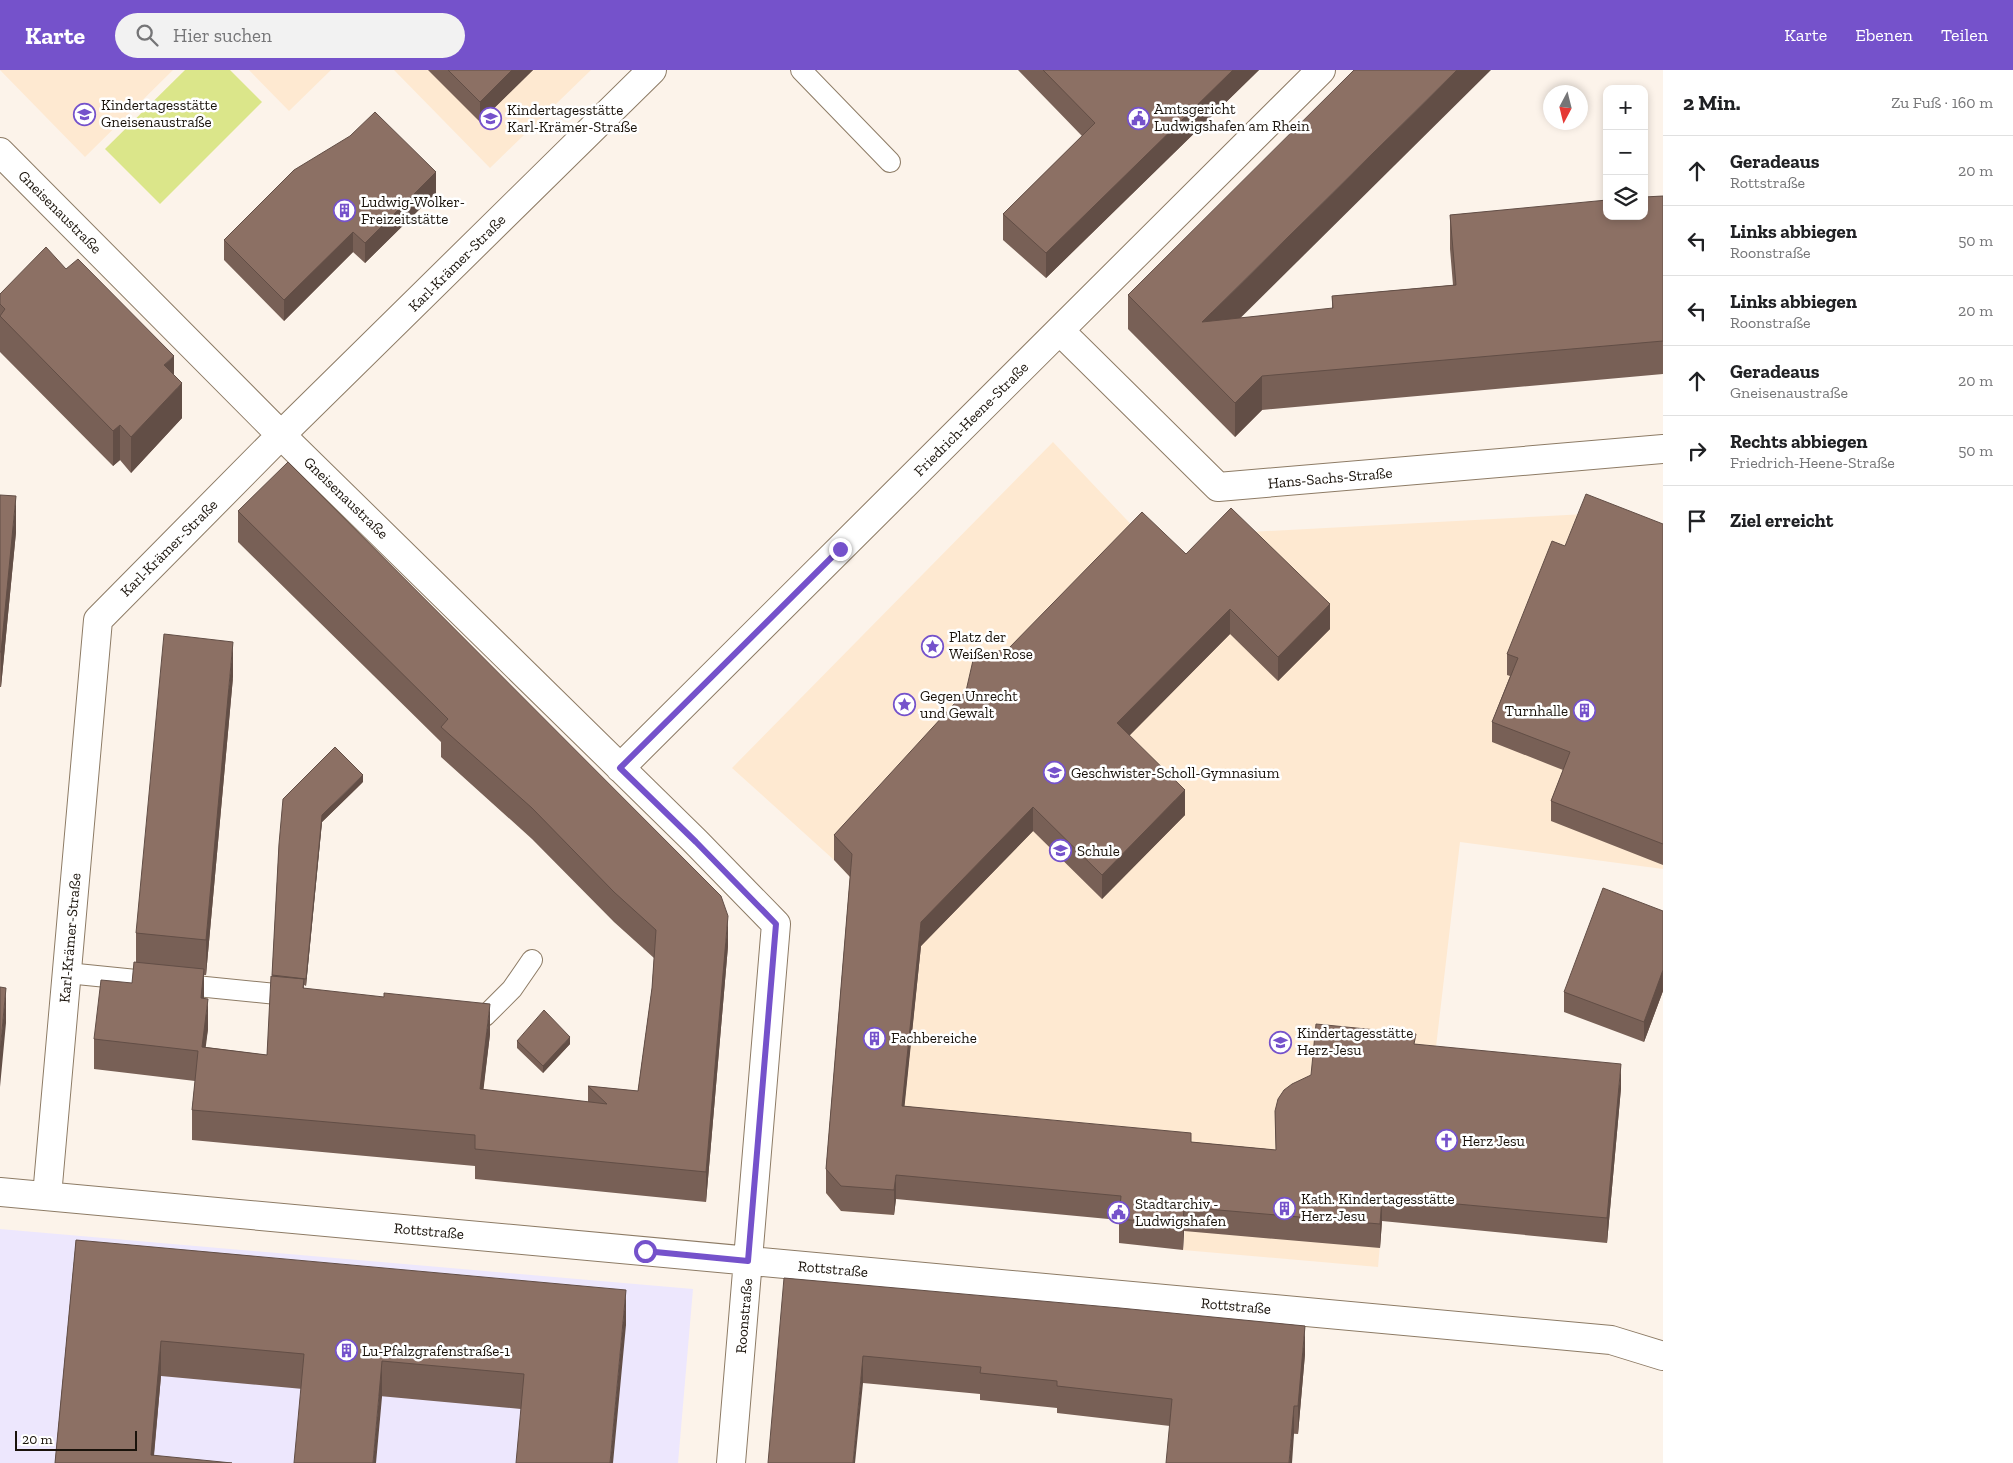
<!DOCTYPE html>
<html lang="de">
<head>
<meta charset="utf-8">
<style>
  :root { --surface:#fff; --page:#f2f2f2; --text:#202124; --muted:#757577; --line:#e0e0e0; --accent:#7552cb }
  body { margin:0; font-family:"Zilla Slab",serif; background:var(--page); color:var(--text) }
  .controls { position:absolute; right:15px; top:15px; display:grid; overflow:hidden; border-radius:10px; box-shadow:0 2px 8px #0003 }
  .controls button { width:45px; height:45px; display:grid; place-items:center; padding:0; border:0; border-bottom:1px solid var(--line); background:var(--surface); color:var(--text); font:25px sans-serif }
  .compass { position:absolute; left:1543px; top:15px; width:45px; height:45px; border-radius:50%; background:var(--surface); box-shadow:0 2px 8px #0003; rotate:187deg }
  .scale { position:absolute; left:15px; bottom:12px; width:122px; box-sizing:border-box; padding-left:5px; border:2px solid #1a130b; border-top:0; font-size:14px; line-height:18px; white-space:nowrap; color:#1a130b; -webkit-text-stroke:4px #fff; paint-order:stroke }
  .stop { position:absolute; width:15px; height:15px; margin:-11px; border:4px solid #7552cb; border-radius:50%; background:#fff }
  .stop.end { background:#7552cb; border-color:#fff; box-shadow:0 1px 5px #0008 }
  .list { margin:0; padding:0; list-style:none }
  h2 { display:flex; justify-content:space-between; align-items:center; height:65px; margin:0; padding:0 20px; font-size:21px }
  h2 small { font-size:16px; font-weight:400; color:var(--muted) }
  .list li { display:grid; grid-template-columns:32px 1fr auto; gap:15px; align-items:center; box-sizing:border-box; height:70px; padding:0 20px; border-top:1px solid var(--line) }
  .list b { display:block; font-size:19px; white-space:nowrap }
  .list p { margin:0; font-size:16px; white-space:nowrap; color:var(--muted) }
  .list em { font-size:16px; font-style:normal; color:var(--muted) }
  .icon { flex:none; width:28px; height:28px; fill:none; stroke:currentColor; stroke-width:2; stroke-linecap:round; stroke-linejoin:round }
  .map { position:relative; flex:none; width:1663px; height:1393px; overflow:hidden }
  header { display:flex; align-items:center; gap:30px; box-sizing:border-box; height:70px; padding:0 25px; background:var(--accent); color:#fff }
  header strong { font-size:24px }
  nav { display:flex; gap:28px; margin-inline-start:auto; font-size:18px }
  .search { width:350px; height:45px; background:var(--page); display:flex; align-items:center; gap:12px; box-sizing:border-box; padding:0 18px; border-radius:28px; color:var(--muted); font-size:19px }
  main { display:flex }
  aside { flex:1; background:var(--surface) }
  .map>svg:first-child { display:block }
</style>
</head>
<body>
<header>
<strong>Karte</strong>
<div class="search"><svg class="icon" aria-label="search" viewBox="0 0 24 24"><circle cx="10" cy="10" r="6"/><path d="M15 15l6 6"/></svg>Hier suchen</div>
<nav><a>Karte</a><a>Ebenen</a><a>Teilen</a></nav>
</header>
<main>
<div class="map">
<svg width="1663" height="1393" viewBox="0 0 1663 1393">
  <rect width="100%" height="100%" fill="#fcf3ea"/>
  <path fill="#ede7fd" d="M 0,1159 L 693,1219 L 678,1393 L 0,1393 Z"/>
  <path fill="#fee9d1" d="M 0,0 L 173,0 L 85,87 Z
    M 249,0 L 331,0 L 289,41 Z
    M 394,0 L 591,0 L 490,98 Z
    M 1053,372 L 1142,466 L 1186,509 L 1231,463 L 1586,444 L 1663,474 L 1663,799 L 1460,772 L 1436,977 L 1311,1033 L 1278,1054 L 1275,1065 L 1276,1077 L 1361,1149 L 1382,1151 L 1378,1197 L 1183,1180 L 1191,1088 L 895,1129 L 894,1145 L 841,1141 L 826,1123 L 852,809 L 834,790 L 732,698 Z"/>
  <path fill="#dbe68a" d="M 185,0 L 230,0 L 262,32 L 160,134 L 105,79 Z"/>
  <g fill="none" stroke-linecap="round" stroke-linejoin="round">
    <defs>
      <path id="lane" d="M 801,0 L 890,92
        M 67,903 L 296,926
        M 467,944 L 485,946 L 512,919 L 532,890"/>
      <path id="street" d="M 0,82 L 281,365 L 696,772 L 776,854 L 731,1393
        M 1060,261 L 1218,417 L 1663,379
        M 620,698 L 1321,0
        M 0,1122 L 1611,1270 L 1663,1286
        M 47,1126 L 98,550 L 281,365 L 652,0"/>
    </defs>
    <use href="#lane" stroke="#8d7b65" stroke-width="22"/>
    <use href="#street" stroke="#8d7b65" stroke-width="30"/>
    <use href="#lane" stroke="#fff" stroke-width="20"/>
    <use href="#street" stroke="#fff" stroke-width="28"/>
  </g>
  <path fill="#786056" d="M 428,0 L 533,0 L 480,52 Z
    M 1018,0 L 1259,0 L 1046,208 L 1003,170 L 1003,144 L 1082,66 Z
    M 436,123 L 365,193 L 353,182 L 284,251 L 224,190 L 224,170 Z
    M 1663,126 L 1663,304 L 1262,340 L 1235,367 L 1128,259 L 1128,225 L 1240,248 L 1332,239 L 1332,226 L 1453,215 L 1450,179 L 1450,145 Z
    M 66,199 L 174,305 L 182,348 L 131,403 L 120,390 L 113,396 L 0,282 L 0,224 Z
    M 0,425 L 16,462 L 1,617 L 0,617 Z
    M 238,441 L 728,876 L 706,1132 L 475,1109 L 475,1096 L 192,1070 L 192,1040 L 195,1011 L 94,999 L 94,969 L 132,913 L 136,892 L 136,863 L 233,607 L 206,905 L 204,905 L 204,928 L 208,959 L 205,977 L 267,985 L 272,906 L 279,774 L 363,712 L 322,752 L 306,916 L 304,915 L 304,918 L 490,964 L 483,1020 L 588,1032 L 588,1016 L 638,1021 L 652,918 L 654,888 L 614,852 L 532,769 L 441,687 L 441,672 L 238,472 Z
    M 1663,454 L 1663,795 L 1551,751 L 1551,731 L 1563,700 L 1492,672 L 1492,652 L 1510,606 L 1507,605 L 1507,584 L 1565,476 Z
    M 1186,484 L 1330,559 L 1278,611 L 1230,564 L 1129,666 L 1185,745 L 1102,829 L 1033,761 L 921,876 L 904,1036 L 1191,1072 L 1276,1080 L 1275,1041 L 1416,974 L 1621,1018 L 1607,1173 L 1382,1151 L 1380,1178 L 1184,1161 L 1183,1180 L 1119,1173 L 1119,1150 L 896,1129 L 894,1145 L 841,1141 L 826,1123 L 826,1099 L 850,807 L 834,790 L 834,765 L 1008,579 Z
    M 1663,841 L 1663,921 L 1644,972 L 1564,942 L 1564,922 Z
    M 517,971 L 570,974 L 543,1003 L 517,978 Z
    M 76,1170 L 626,1255 L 521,1339 L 161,1306 L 154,1386 L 55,1393 Z
    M 784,1208 L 1305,1284 L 1298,1364 L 1170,1356 L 1057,1343 L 1057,1338 L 980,1330 L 980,1324 L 863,1313 Z"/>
  <path fill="#624e46" d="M 512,0 L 533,0 L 480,52 L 480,32 Z
    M 1233,0 L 1259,0 L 1046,208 L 1046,183 Z
    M 1457,0 L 1491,0 L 1202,286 L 1202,252 Z
    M 436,102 L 436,123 L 365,193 L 365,173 Z
    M 353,162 L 353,182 L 284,251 L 284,230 Z
    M 174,286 L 174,321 L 164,295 Z
    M 1262,306 L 1262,340 L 1235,367 L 1235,333 Z
    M 182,313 L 182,348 L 131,403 L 131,367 Z
    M 120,355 L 120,390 L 113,396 L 113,361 Z
    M 16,426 L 16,462 L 1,617 L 1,582 Z
    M 1330,534 L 1330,559 L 1278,611 L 1278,587 Z
    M 1230,539 L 1230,564 L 1117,678 L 1117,653 Z
    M 233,572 L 233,607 L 206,905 L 206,870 Z
    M 363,705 L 363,712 L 322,752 L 306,916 L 306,909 L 322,745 Z
    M 1185,720 L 1185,745 L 1102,829 L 1102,805 Z
    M 1033,737 L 1033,761 L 921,876 L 902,1061 L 902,1036 L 921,852 Z
    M 728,846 L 728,876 L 706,1132 L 706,1102 Z
    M 204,899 L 204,929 L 201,928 Z
    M 1663,900 L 1663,921 L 1644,972 L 1644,952 Z
    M 6,918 L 6,953 L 0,1017 L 0,982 Z
    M 208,929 L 208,959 L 202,1007 L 202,977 Z
    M 490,934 L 490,964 L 480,1049 L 480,1019 Z
    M 570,967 L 570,974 L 543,1003 L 543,996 Z
    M 1621,994 L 1621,1018 L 1607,1173 L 1607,1148 Z
    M 896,1105 L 896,1129 L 894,1145 L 894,1120 Z
    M 1382,1127 L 1382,1151 L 1380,1178 L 1380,1154 Z
    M 1184,1137 L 1184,1161 L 1183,1180 L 1183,1155 Z
    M 626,1220 L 626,1255 L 613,1393 L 610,1393 Z
    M 1305,1256 L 1305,1284 L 1298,1364 L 1298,1336 Z
    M 161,1271 L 161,1306 L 153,1393 L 151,1385 Z
    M 863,1286 L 863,1313 L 855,1393 L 853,1393 Z
    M 382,1291 L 382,1327 L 376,1393 L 373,1393 Z
    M 1294,1336 L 1294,1364 L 1292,1393 L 1289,1393 Z"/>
  <path fill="#8c7064" stroke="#624e46" d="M 448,0 L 512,0 L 480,32 Z
    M 1043,0 L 1233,0 L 1046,183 L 1003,144 L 1095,53 Z
    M 1354,0 L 1457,0 L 1202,252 L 1333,238 L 1332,226 L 1456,215 L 1450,145 L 1607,130 L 1607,146 L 1644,146 L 1644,127 L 1663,126 L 1663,271 L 1262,306 L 1235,333 L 1128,225 Z
    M 375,42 L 436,102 L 365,173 L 353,162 L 284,230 L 224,170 L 294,100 L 350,66 Z
    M 46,177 L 66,199 L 78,189 L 174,286 L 164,295 L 182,313 L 131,367 L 120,355 L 113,361 L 0,246 L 5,239 L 0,234 L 0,224 Z
    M 288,392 L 721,826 L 728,846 L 706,1102 L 475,1079 L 475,1065 L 192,1040 L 198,981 L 94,969 L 101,910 L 132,913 L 134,892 L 204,899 L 201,928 L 208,929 L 202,977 L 267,985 L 271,906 L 304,909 L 303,918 L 384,927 L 384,923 L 490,934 L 480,1019 L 607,1034 L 588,1016 L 638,1021 L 652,918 L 656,860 L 614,822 L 532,738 L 441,657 L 448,649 L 238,441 Z
    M 1586,424 L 1663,454 L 1663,774 L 1551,731 L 1570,682 L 1492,652 L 1518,588 L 1507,584 L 1552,471 L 1565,476 Z
    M 0,425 L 16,426 L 1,582 L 0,582 Z
    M 1231,438 L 1330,534 L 1278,587 L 1230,539 L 1117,653 L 1185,720 L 1102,805 L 1033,737 L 921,852 L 902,1036 L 1191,1063 L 1191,1072 L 1276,1080 L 1275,1041 L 1278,1029 L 1284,1020 L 1292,1014 L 1311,1005 L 1316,954 L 1416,964 L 1414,974 L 1621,994 L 1607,1148 L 1382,1127 L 1380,1154 L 1184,1137 L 1183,1155 L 1119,1149 L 1121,1126 L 896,1105 L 894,1120 L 841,1116 L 826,1099 L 852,784 L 834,765 L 966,621 L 974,586 L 1008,579 L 1142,442 L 1186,484 Z
    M 164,564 L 233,572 L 206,870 L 136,863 Z
    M 335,677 L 363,705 L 322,745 L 306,909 L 272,905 L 279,774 L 283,729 Z
    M 1603,818 L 1663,841 L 1663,900 L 1644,952 L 1564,922 Z
    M 0,917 L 6,918 L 0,982 Z
    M 544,940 L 570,967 L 543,996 L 517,971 Z
    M 76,1170 L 626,1220 L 610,1393 L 516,1393 L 524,1304 L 382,1291 L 373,1393 L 294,1393 L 304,1284 L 161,1271 L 151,1385 L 232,1393 L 55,1393 Z
    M 784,1208 L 1120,1238 L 1305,1256 L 1298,1336 L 1294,1336 L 1289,1393 L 1166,1393 L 1172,1329 L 1057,1316 L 1057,1311 L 980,1303 L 981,1297 L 863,1286 L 853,1393 L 768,1393 Z"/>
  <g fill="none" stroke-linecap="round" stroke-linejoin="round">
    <path stroke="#7552cb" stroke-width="6" d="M 645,1181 L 748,1191 L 776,854 L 696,772 L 620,698 L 840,479"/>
  </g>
  <defs>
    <symbol id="school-ring" viewBox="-11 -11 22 22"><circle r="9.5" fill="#fff" stroke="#7552cb" stroke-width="1.5"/><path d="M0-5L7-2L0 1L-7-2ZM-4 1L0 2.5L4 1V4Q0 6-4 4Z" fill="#7552cb"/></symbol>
    <symbol id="civic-ring" viewBox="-11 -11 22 22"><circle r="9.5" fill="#fff" stroke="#7552cb" stroke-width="1.5"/><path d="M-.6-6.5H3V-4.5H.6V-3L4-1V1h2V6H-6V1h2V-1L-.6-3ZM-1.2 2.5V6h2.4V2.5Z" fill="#7552cb"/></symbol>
    <symbol id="building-ring" viewBox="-11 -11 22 22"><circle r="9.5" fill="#fff" stroke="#7552cb" stroke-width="1.5"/><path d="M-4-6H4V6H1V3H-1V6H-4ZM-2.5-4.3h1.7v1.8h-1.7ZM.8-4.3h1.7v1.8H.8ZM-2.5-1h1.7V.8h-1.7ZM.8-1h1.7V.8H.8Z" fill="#7552cb"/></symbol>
    <symbol id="sight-ring" viewBox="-11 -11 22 22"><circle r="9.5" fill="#fff" stroke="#7552cb" stroke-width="1.5"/><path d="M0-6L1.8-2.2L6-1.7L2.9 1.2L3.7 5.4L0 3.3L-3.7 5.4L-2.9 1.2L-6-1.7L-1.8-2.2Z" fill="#7552cb"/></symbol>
    <symbol id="church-ring" viewBox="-11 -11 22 22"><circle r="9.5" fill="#fff" stroke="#7552cb" stroke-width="1.5"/><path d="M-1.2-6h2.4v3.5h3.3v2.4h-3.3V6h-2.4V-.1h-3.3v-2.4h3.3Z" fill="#7552cb"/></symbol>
  </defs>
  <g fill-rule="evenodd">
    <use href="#school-ring" x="72" y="32" width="25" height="25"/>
    <use href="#civic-ring" x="1126" y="36" width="25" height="25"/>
    <use href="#school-ring" x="478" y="36" width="25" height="25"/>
    <use href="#building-ring" x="332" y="128" width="25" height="25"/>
    <use href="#sight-ring" x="920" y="564" width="25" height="25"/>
    <use href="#sight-ring" x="892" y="622" width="25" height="25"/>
    <use href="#building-ring" x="1572" y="628" width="25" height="25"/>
    <use href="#school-ring" x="1042" y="690" width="25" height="25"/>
    <use href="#school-ring" x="1048" y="768" width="25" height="25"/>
    <use href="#building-ring" x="862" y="956" width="25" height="25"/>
    <use href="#school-ring" x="1268" y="960" width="25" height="25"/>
    <use href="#church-ring" x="1434" y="1058" width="25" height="25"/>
    <use href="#building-ring" x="1272" y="1126" width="25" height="25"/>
    <use href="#civic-ring" x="1106" y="1130" width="25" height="25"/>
    <use href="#building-ring" x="334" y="1268" width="25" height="25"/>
  </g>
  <g text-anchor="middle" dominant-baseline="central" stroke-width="5" stroke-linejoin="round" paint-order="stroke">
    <g font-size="15" fill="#1a130b" stroke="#fff" text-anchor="start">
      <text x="101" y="35">Kindertagesstätte<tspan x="101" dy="17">Gneisenaustraße</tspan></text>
      <text x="1154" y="39">Amtsgericht<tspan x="1154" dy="17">Ludwigshafen am Rhein</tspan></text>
      <text x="507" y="40">Kindertagesstätte<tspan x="507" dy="17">Karl-Krämer-Straße</tspan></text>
      <text x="361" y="132">Ludwig-Wolker-<tspan x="361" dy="17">Freizeitstätte</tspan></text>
      <text x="949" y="567">Platz der<tspan x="949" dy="17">Weißen Rose</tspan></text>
      <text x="920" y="626">Gegen Unrecht<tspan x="920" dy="17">und Gewalt</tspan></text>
      <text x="1568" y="641" text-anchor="end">Turnhalle</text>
      <text x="1071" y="703">Geschwister-Scholl-Gymnasium</text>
      <text x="1077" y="781">Schule</text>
      <text x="1297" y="963">Kindertagesstätte<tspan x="1297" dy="17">Herz-Jesu</tspan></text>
      <text x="891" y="968">Fachbereiche</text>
      <text x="1462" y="1071">Herz Jesu</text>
      <text x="1301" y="1129">Kath. Kindertagesstätte<tspan x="1301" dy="17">Herz-Jesu</tspan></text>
      <text x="1135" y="1134">Stadtarchiv -<tspan x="1135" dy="17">Ludwigshafen</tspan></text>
      <text x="362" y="1281">Lu-Pfalzgrafenstraße-1</text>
    </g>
    <g font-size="15" fill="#1a130b" stroke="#fff">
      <text transform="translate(60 142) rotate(45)">Gneisenaustraße</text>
      <text transform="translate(457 193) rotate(-45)">Karl-Krämer-Straße</text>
      <text transform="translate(971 349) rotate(-45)">Friedrich-Heene-Straße</text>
      <text transform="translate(1330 408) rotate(-5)">Hans-Sachs-Straße</text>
      <text transform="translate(346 428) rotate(44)">Gneisenaustraße</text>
      <text transform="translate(169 478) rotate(-45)">Karl-Krämer-Straße</text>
      <text transform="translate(70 868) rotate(-85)">Karl-Krämer-Straße</text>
      <text transform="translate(429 1161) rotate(5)">Rottstraße</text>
      <text transform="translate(833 1199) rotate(5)">Rottstraße</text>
      <text transform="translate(1236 1236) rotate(5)">Rottstraße</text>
      <text transform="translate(744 1246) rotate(-85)">Roonstraße</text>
    </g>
  </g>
</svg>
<div class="controls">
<button>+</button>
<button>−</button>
<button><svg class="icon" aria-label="layers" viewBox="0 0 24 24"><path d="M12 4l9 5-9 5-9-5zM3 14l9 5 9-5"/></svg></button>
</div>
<svg class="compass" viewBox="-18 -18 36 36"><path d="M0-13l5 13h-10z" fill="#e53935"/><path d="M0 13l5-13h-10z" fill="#757577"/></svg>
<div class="scale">20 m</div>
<div class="stop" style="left:645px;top:1181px"></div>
<div class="stop end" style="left:840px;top:479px"></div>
</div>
<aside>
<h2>2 Min.<small>Zu Fuß · 160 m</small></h2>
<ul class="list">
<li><svg class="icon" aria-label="ahead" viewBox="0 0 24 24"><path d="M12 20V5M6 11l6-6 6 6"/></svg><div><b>Geradeaus</b><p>Rottstraße</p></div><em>20 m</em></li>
<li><svg class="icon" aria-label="left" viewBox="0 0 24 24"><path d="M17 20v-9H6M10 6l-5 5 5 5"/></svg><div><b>Links abbiegen</b><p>Roonstraße</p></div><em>50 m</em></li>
<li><svg class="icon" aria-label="left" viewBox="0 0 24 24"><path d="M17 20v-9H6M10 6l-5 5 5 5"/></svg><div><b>Links abbiegen</b><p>Roonstraße</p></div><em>20 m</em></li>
<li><svg class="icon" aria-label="ahead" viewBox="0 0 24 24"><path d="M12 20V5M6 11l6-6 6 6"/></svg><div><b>Geradeaus</b><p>Gneisenaustraße</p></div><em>20 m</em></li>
<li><svg class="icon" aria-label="right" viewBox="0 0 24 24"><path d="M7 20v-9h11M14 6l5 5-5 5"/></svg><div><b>Rechts abbiegen</b><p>Friedrich-Heene-Straße</p></div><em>50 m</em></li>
<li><svg class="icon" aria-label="arrive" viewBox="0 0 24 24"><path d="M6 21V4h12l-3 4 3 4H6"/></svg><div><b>Ziel erreicht</b></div></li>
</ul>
</aside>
</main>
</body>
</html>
